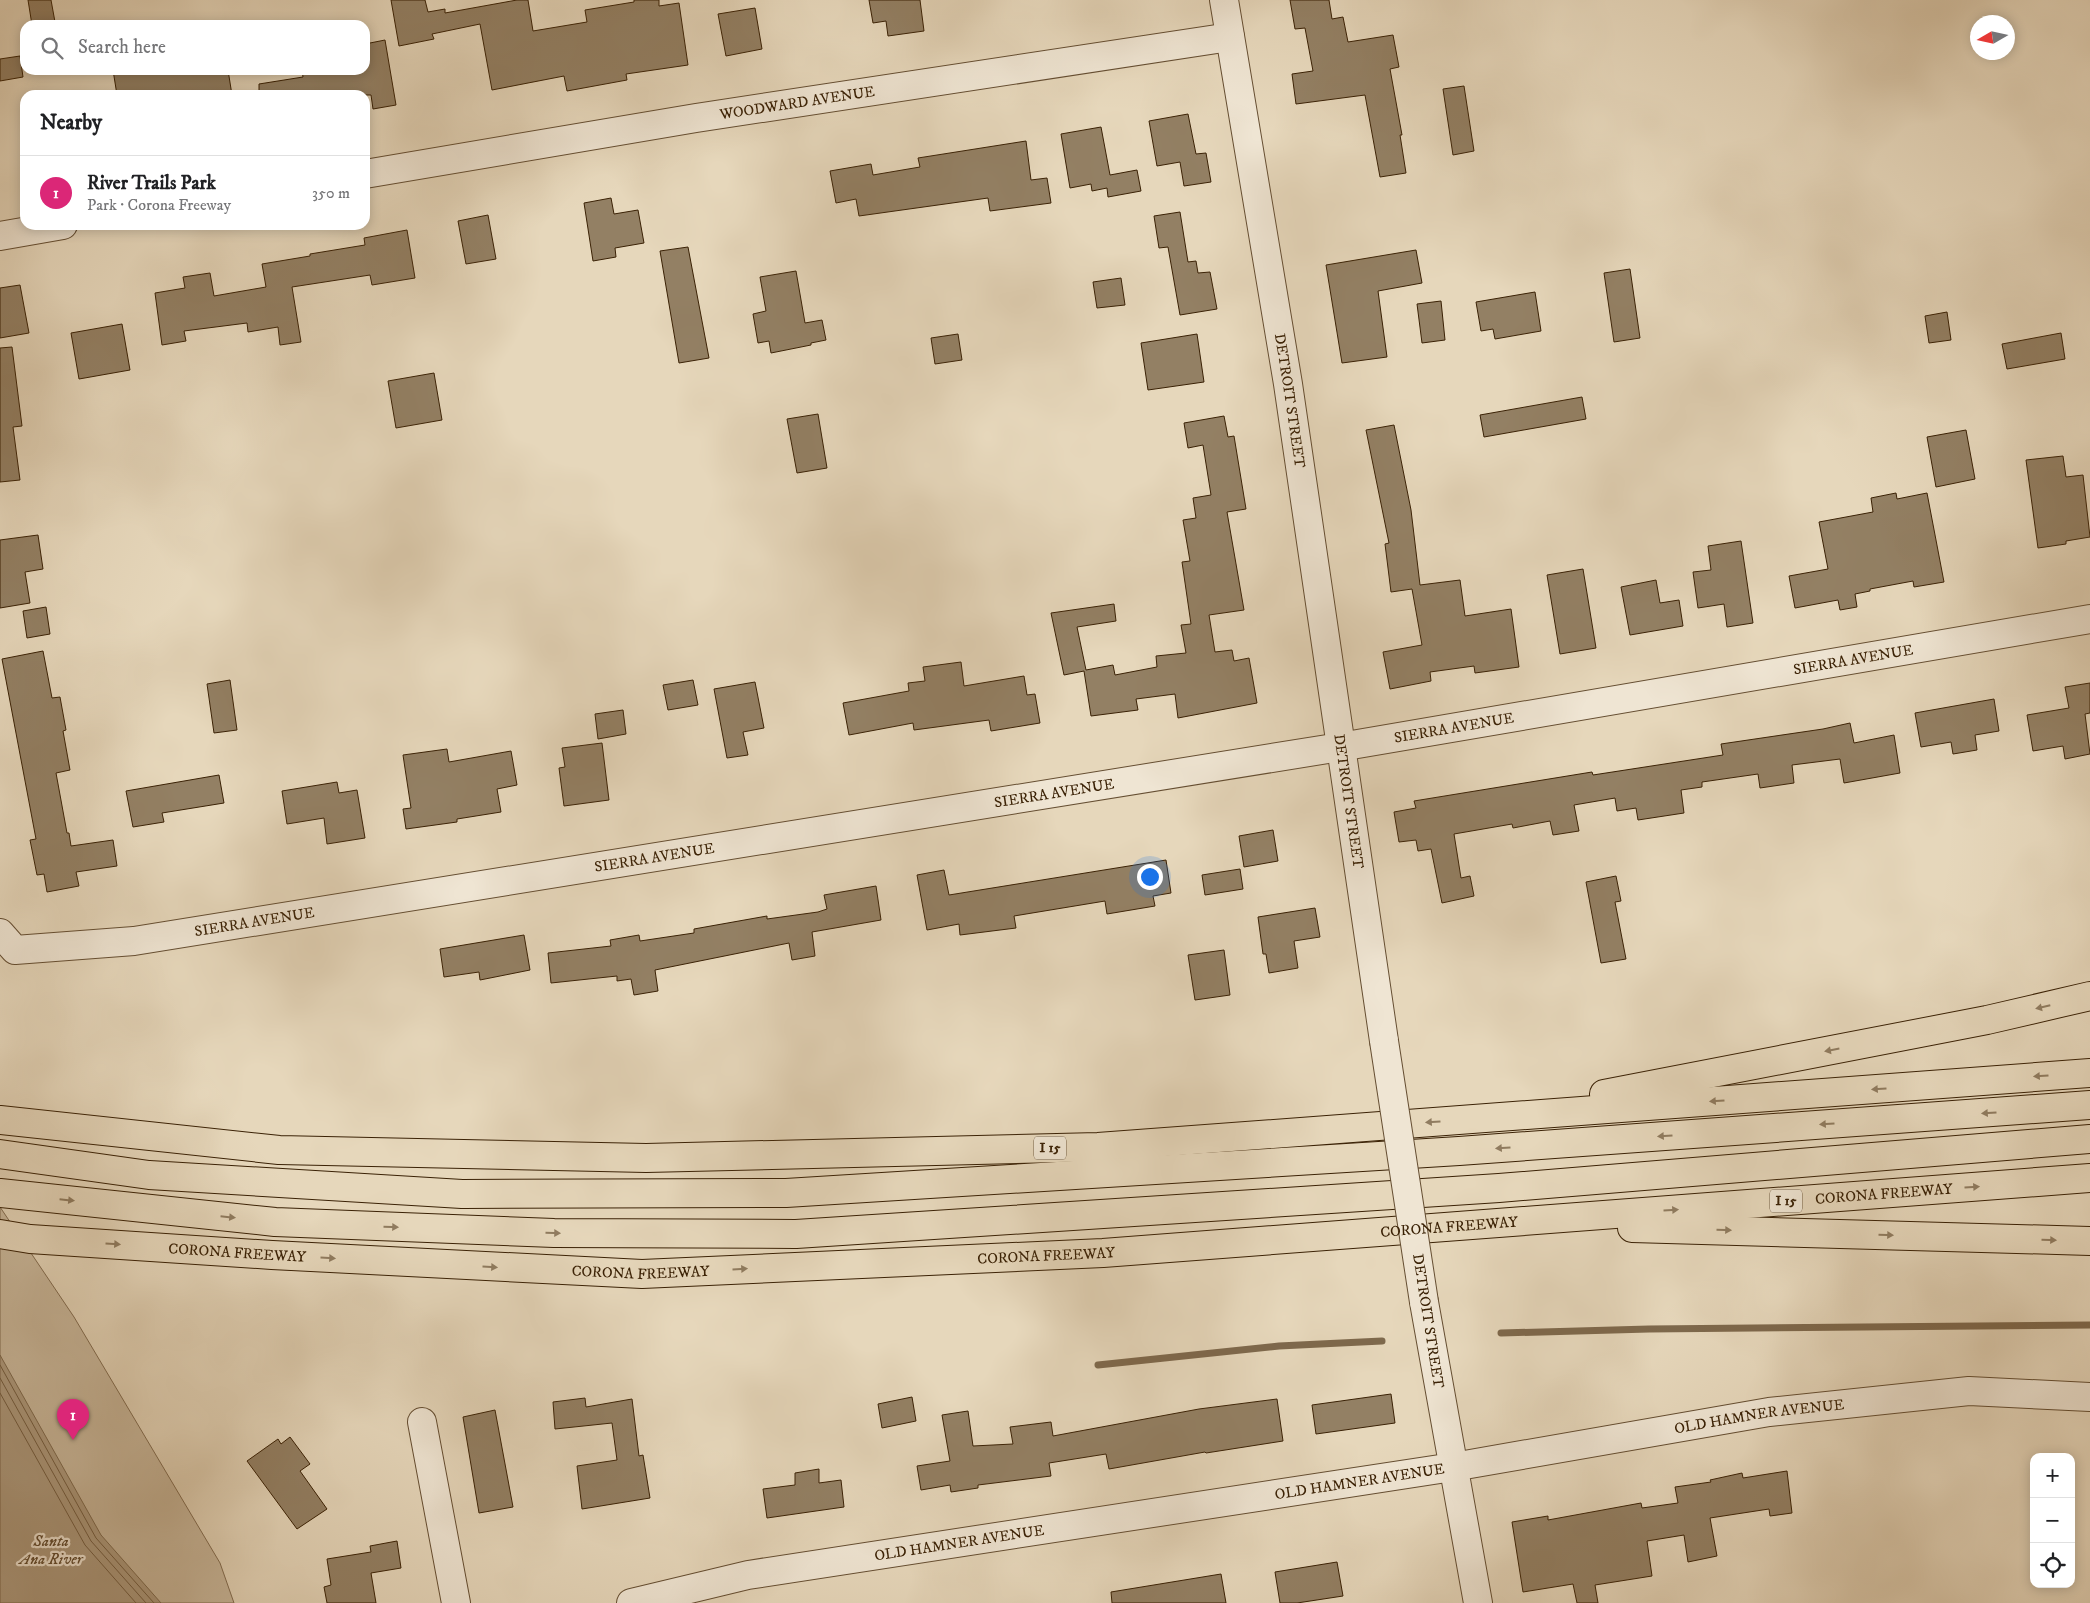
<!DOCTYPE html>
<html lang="en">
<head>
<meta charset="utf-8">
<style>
  :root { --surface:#fff; --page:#f2f2f2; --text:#202124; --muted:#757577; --line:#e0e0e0; --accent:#db2777 }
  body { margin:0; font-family:"IM FELL DW Pica",serif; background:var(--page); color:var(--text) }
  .controls { position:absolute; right:15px; bottom:15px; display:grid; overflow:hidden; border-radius:10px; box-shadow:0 2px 12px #0003 }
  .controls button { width:45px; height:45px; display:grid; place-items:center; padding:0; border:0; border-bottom:1px solid var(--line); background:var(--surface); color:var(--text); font:25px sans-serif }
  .compass { position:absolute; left:1970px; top:15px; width:45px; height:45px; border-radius:50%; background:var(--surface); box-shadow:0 2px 12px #0003; rotate:261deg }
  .you { position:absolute; left:1149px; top:876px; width:18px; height:18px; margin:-12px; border:4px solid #fff; border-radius:50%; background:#1a73e8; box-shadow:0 0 0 8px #1a73e833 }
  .badge { display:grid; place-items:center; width:32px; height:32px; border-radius:50%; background:var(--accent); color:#fff; font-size:16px; font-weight:700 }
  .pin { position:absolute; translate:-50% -41px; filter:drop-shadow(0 1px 2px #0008) }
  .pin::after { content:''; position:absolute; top:26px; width:18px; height:15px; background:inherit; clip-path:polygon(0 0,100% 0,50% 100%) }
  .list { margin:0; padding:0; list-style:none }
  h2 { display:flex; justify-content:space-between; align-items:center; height:65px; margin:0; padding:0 20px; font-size:21px }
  h2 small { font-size:16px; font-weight:400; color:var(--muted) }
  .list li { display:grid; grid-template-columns:32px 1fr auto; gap:15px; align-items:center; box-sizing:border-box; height:75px; padding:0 20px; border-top:1px solid var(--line) }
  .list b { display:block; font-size:19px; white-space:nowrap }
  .list p { margin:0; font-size:16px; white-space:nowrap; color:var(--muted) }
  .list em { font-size:16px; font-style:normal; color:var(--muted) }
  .icon { flex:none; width:28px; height:28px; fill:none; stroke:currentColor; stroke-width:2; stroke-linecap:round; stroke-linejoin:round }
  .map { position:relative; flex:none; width:2090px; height:1603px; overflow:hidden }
  .search { position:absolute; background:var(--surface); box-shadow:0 2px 12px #0003; left:20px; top:20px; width:350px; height:55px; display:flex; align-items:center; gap:12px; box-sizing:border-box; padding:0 18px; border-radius:15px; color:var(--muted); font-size:19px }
  .panel { position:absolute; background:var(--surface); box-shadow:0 2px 12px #0003; left:20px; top:90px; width:350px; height:140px; border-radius:15px }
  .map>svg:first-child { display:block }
</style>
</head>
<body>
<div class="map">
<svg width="2090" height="1603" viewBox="0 0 2090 1603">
  <rect width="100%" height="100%" fill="#e6d7bb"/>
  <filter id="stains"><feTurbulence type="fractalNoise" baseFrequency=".004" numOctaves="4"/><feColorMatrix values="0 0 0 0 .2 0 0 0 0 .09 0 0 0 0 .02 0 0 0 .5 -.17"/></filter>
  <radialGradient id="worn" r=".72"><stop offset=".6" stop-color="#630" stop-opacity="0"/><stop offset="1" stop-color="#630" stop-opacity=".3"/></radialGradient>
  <path fill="#c9b89c" stroke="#826c50" d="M 0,1207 L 74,1317 L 220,1563 L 234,1603 L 0,1603 Z"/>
  <path fill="#ac997d" stroke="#7e694d" d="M 0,1355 L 101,1535 L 161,1603 L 0,1603 Z"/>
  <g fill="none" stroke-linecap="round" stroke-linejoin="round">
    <path stroke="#735d41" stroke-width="1" d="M 0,1365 L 96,1538 L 154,1603
      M 0,1378 L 91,1541 L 146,1603
      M 0,1393 L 85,1545 L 136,1603"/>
    <path stroke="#7e694d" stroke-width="7" d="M 1501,1333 L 1649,1329 L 2090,1325
      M 1098,1365 L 1279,1346 L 1382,1341"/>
  </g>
  <path fill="#938064" stroke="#3a2105" d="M 28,0 L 51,0 L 55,22 L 32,25 Z
    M 391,0 L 425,0 L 428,12 L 445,9 L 445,13 L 517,0 L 528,0 L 533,31 L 587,22 L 585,10 L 634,2 L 634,0 L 659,0 L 659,6 L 679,3 L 688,65 L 626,74 L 627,80 L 567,91 L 564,76 L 492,90 L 480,24 L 432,34 L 434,39 L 399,46 Z
    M 869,0 L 920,0 L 924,31 L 888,36 L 886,21 L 873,23 Z
    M 1290,0 L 1329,0 L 1332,19 L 1343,17 L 1348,42 L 1393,35 L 1399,67 L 1390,69 L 1402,135 L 1400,135 L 1406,173 L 1380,177 L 1365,95 L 1296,104 L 1292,74 L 1313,71 L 1305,28 L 1295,29 Z
    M 755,8 L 762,49 L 726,56 L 718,14 Z
    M 385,40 L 396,105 L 373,109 L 371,95 L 259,95 L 259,84 L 303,77 L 302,70 L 365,70 L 365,44 Z
    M 20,56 L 23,77 L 0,81 L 0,59 Z
    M 113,70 L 190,70 L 190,74 L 228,70 L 232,95 L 117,95 Z
    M 1464,86 L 1474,151 L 1453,155 L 1443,89 Z
    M 1188,114 L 1196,154 L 1206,153 L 1211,182 L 1184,186 L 1180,162 L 1157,166 L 1149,121 Z
    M 1101,127 L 1110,175 L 1137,170 L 1141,191 L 1108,197 L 1107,188 L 1092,191 L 1091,184 L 1070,188 L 1061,134 Z
    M 1026,141 L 1031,180 L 1047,178 L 1051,203 L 990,211 L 988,198 L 859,216 L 856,199 L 836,203 L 830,171 L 871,164 L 873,175 L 920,167 L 918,158 Z
    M 611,198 L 614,214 L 638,210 L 644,243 L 615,248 L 616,257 L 593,261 L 584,203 Z
    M 1180,212 L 1188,262 L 1196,261 L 1198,273 L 1210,272 L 1217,309 L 1180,315 L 1168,247 L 1159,248 L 1154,216 Z
    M 488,215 L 496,259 L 466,264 L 458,221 Z
    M 407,230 L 415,278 L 372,285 L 370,275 L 292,287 L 301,342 L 280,345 L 278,327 L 248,332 L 247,323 L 184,331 L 186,341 L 162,345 L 155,293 L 185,288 L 183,277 L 210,273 L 214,296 L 266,287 L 262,264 L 310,256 L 310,254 L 365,245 L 364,238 Z
    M 688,247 L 709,358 L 679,363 L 660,251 Z
    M 1416,250 L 1422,283 L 1378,291 L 1387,357 L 1342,363 L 1326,265 Z
    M 1630,269 L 1640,338 L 1614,342 L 1604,273 Z
    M 796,271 L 805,323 L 822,320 L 826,340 L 811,343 L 811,345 L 771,353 L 769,341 L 758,343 L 753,314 L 766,311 L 760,277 Z
    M 1121,278 L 1125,305 L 1097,308 L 1093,282 Z
    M 20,285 L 29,333 L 0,338 L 0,288 Z
    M 1535,292 L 1541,331 L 1495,339 L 1493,329 L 1481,331 L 1476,302 Z
    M 1441,301 L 1445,340 L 1422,343 L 1417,304 Z
    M 1947,312 L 1951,340 L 1929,343 L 1925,316 Z
    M 122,324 L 130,370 L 79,379 L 71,333 Z
    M 2061,333 L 2065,359 L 2007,369 L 2002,344 Z
    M 958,334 L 962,360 L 935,364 L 931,338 Z
    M 1197,334 L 1204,382 L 1148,390 L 1141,343 Z
    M 12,347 L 22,426 L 13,427 L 20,480 L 0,482 L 0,348 Z
    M 434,373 L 442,420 L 396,428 L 388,381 Z
    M 1582,397 L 1586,419 L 1484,437 L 1480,415 Z
    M 818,414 L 827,468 L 797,473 L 787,419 Z
    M 1224,416 L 1228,437 L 1234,436 L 1246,509 L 1227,512 L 1244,610 L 1209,615 L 1215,652 L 1232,650 L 1234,661 L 1249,658 L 1257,703 L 1178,718 L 1175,694 L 1136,699 L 1138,710 L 1091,716 L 1084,671 L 1064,675 L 1051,613 L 1114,604 L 1116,621 L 1077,627 L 1086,670 L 1113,665 L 1115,675 L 1157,667 L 1156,656 L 1186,653 L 1181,625 L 1191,624 L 1182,562 L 1190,561 L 1183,520 L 1196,518 L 1193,498 L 1211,495 L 1203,445 L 1188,448 L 1184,423 Z
    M 1394,425 L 1411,510 L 1420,585 L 1460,580 L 1465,616 L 1511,609 L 1519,667 L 1475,673 L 1474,666 L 1430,672 L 1431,681 L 1390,689 L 1383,652 L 1422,645 L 1412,589 L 1391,592 L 1385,544 L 1389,543 L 1366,430 Z
    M 1966,430 L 1975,479 L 1936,487 L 1927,437 Z
    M 2063,456 L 2066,477 L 2083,475 L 2090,537 L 2066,541 L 2066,544 L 2038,548 L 2026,460 Z
    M 1896,493 L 1897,499 L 1927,493 L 1944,582 L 1914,587 L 1913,581 L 1870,589 L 1870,591 L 1855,594 L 1857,607 L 1840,610 L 1838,600 L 1795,608 L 1789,576 L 1828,569 L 1819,522 L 1873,512 L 1871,498 Z
    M 38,535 L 43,569 L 25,572 L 30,603 L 0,608 L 0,540 Z
    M 1741,541 L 1753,623 L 1727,627 L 1724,604 L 1698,608 L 1693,572 L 1711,570 L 1708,546 Z
    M 1583,569 L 1596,648 L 1560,654 L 1547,575 Z
    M 1656,580 L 1660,603 L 1679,600 L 1683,626 L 1630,635 L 1621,587 Z
    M 46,607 L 50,634 L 27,638 L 23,611 Z
    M 43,651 L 52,698 L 60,697 L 66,730 L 63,731 L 70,770 L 56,773 L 67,833 L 69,833 L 71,846 L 113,840 L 117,866 L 76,872 L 79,886 L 47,892 L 44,874 L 37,875 L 30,840 L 36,839 L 2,659 Z
    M 961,662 L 964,686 L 1024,676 L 1027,695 L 1035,694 L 1040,723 L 991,731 L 989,720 L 914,730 L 913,723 L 849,735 L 843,703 L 909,691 L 908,683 L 925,681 L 923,667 Z
    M 230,680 L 237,730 L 214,733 L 207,684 Z
    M 693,680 L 698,705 L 668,710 L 663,685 Z
    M 755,682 L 764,728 L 743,732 L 748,755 L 727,758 L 714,689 Z
    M 2090,683 L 2090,713 L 2085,714 L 2090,754 L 2065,759 L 2063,746 L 2033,751 L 2027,715 L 2069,708 L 2065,687 Z
    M 1994,699 L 1999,731 L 1975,735 L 1977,750 L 1953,754 L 1951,742 L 1921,747 L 1915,713 Z
    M 623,710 L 626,734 L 598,739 L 595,714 Z
    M 1850,723 L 1854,743 L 1894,735 L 1900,773 L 1844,783 L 1840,759 L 1792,765 L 1794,783 L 1760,788 L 1758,774 L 1702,782 L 1702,787 L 1681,790 L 1684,813 L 1638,820 L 1636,808 L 1617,811 L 1615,798 L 1574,805 L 1579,831 L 1553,835 L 1550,821 L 1513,828 L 1512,824 L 1454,834 L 1461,878 L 1470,876 L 1474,896 L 1442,903 L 1431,849 L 1418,851 L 1416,840 L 1399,842 L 1394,812 L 1416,808 L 1414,801 L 1592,772 L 1593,775 L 1723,755 L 1721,744 L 1823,729 Z
    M 602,743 L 609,800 L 564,806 L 559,768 L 565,767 L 562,748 Z
    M 447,749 L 449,762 L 511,751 L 517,785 L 497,789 L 501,812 L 457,819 L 457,822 L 406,829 L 403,809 L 411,808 L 403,755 Z
    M 219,775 L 224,803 L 162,813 L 164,822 L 133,827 L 126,791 Z
    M 337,782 L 339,793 L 357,790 L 365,838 L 327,844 L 324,818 L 287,824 L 282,791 Z
    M 1273,830 L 1278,861 L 1244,867 L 1239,836 Z
    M 1166,860 L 1171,893 L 1153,896 L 1155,906 L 1107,914 L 1105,901 L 1014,916 L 1016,928 L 960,935 L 959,924 L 927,930 L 917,875 L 944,870 L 949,895 Z
    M 1240,869 L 1243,889 L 1205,895 L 1202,875 Z
    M 1616,876 L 1621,901 L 1615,902 L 1626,959 L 1601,963 L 1586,882 Z
    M 876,886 L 881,920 L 812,932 L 815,956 L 792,960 L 789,943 L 655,970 L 658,991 L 634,995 L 631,979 L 617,981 L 617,976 L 551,983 L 548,953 L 611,946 L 610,940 L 639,935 L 640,941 L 694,933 L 694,929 L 767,916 L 767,919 L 818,912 L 827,909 L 824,895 Z
    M 1315,908 L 1320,937 L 1294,941 L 1298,968 L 1269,973 L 1266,954 L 1263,954 L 1258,917 Z
    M 524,935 L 530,970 L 480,980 L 479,972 L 444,977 L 440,949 Z
    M 1224,950 L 1230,995 L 1195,1000 L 1188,955 Z
    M 1391,1394 L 1395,1423 L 1316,1434 L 1312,1405 Z
    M 912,1397 L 916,1421 L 882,1428 L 878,1404 Z
    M 585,1398 L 586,1407 L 632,1399 L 639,1456 L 643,1455 L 650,1498 L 582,1509 L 577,1466 L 617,1460 L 612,1423 L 555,1429 L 553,1402 Z
    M 1277,1399 L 1283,1441 L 1206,1453 L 1205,1452 L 1109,1469 L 1106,1454 L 1049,1463 L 1051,1476 L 978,1485 L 978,1488 L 951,1492 L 950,1485 L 921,1490 L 917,1466 L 950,1461 L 942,1415 L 968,1411 L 973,1446 L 1013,1444 L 1010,1427 L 1051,1422 L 1053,1436 L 1199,1409 Z
    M 495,1410 L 513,1507 L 479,1513 L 463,1417 Z
    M 290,1437 L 310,1464 L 300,1471 L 327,1509 L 297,1529 L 247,1461 L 278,1439 L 281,1444 Z
    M 819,1469 L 819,1483 L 841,1480 L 844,1507 L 767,1518 L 763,1489 L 795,1485 L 795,1473 Z
    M 1787,1471 L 1792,1513 L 1770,1516 L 1769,1509 L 1710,1518 L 1717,1556 L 1688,1562 L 1684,1535 L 1647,1541 L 1652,1576 L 1595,1585 L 1598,1603 L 1577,1603 L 1573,1584 L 1523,1592 L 1512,1522 L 1548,1516 L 1548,1520 L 1641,1503 L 1642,1508 L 1678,1503 L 1675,1487 L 1711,1482 L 1710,1480 L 1742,1473 L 1743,1478 Z
    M 397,1541 L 401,1568 L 371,1573 L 376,1603 L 327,1603 L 324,1587 L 331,1585 L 327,1559 L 371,1552 L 370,1546 Z
    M 1337,1562 L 1343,1596 L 1297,1603 L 1280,1603 L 1275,1572 Z
    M 1221,1574 L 1226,1603 L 1112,1603 L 1111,1592 Z"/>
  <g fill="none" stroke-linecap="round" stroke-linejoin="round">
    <defs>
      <g id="minor">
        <path id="s1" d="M 1224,0 L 1288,384 L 1384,1041"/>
        <path id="s2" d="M 365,174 L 696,118 L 1230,37"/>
        <path d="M 0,236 L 63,225"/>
        <path id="s3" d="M 0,933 L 15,950 L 134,941 L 1340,747 L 2090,619"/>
        <path d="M 1424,1302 L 1478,1603"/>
        <path d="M 422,1422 L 456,1603"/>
        <path id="s4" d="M 631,1603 L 748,1575 L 1453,1467 L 1769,1412 L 1969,1391 L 2090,1397"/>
      </g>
      <g id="highway">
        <path d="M 1604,1094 L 1987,1020 L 2090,996"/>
        <path d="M 0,1120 L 279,1150 L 646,1158 L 1098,1147 L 2090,1073"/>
        <path d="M 0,1154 L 149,1175 L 462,1194 L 786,1193 L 1459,1151 L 2090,1105"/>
        <path d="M 0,1193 L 275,1222 L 554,1233 L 796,1234 L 1499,1188 L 2090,1139"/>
        <path d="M 1632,1228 L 2090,1241"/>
        <path id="s5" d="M 0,1234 L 30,1239 L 272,1255 L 642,1274 L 1103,1253 L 2090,1178"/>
      </g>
    </defs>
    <use href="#minor" stroke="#654e32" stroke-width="30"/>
    <use href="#highway" stroke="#3a2105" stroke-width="30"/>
    <use href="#minor" stroke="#efe5d3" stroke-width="28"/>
    <use href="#highway" stroke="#e6d7bb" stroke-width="28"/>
    <defs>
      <path id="minor-bridge" d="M 1384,1041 L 1424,1302"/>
    </defs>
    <use href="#minor-bridge" stroke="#654e32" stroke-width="30" stroke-linecap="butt"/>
    <use href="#minor-bridge" stroke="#efe5d3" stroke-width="28"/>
  </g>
  <defs><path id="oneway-solid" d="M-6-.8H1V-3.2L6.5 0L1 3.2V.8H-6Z" transform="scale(1.25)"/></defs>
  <g fill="#907c60">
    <use href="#oneway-solid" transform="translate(2043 1007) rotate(167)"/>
    <use href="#oneway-solid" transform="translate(1832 1050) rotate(169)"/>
    <use href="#oneway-solid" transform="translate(2041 1076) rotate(176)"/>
    <use href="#oneway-solid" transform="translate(1879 1089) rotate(176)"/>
    <use href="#oneway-solid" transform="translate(1717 1101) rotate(176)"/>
    <use href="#oneway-solid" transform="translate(1989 1113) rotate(176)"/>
    <use href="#oneway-solid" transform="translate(1433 1122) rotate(176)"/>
    <use href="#oneway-solid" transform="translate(1827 1124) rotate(176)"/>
    <use href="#oneway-solid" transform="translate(1665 1136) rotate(176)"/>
    <use href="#oneway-solid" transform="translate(1503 1148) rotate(176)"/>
    <use href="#oneway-solid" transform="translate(1972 1187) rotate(-4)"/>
    <use href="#oneway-solid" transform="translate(67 1200) rotate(6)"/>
    <use href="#oneway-solid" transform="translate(1671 1210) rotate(-4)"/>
    <use href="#oneway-solid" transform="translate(228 1217) rotate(6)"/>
    <use href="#oneway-solid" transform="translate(391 1227) rotate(2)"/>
    <use href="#oneway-solid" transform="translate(1724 1230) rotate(2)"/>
    <use href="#oneway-solid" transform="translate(553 1233) rotate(1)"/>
    <use href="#oneway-solid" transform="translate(1886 1235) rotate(2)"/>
    <use href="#oneway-solid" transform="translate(2049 1240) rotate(2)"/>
    <use href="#oneway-solid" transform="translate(113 1244) rotate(4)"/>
    <use href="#oneway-solid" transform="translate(328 1258) rotate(3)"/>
    <use href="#oneway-solid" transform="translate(490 1267) rotate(3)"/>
    <use href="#oneway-solid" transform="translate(740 1269) rotate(-3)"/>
  </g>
  <g text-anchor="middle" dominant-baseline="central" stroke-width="4.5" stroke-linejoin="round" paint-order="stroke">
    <g fill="#efe5d3" stroke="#705c43" stroke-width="1">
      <rect x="1034" y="1136.5" width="32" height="23" rx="4"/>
      <rect x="1770" y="1189.5" width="32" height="23" rx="4"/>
    </g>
    <g font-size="14" font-weight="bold" fill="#3a2105">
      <text x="1050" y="1148">I 15</text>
      <text x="1786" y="1201">I 15</text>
    </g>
    <g font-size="15" fill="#3a2105" stroke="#efe5d3">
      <text stroke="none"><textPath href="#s2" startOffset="438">WOODWARD AVENUE</textPath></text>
      <text stroke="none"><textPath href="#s1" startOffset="406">DETROIT STREET</textPath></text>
      <text stroke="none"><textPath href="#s3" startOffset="1884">SIERRA AVENUE</textPath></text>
      <text stroke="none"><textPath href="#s3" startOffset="1479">SIERRA AVENUE</textPath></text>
      <text stroke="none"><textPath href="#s3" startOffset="1074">SIERRA AVENUE</textPath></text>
      <text stroke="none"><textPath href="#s1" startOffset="811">DETROIT STREET</textPath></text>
      <text stroke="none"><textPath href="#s3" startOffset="669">SIERRA AVENUE</textPath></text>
      <text stroke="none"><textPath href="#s3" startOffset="264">SIERRA AVENUE</textPath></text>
      <text stroke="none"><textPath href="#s5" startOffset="1888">CORONA FREEWAY</textPath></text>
      <text stroke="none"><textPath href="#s5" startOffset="1452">CORONA FREEWAY</textPath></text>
      <text stroke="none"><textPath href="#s5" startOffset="238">CORONA FREEWAY</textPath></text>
      <text stroke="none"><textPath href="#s5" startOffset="1048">CORONA FREEWAY</textPath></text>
      <text stroke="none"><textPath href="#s5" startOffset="642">CORONA FREEWAY</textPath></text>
      <text transform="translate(1428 1321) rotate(81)">DETROIT STREET</text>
      <text stroke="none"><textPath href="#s4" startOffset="1144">OLD HAMNER AVENUE</textPath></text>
      <text stroke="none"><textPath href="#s4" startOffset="739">OLD HAMNER AVENUE</textPath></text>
      <text stroke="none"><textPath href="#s4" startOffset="334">OLD HAMNER AVENUE</textPath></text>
    </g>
    <g font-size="16" font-style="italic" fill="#624b2f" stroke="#efe5d3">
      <text x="51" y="1541">Santa<tspan x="51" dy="18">Ana River</tspan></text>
    </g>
  </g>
  <rect width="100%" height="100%" filter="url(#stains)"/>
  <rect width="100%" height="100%" fill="url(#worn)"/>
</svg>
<div class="controls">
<button>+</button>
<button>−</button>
<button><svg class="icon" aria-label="locate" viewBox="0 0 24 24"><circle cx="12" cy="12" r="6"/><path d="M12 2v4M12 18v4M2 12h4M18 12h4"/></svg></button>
</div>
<svg class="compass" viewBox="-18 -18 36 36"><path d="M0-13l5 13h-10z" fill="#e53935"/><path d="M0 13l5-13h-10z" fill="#757577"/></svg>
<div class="you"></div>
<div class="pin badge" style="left:73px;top:1440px">1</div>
<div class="search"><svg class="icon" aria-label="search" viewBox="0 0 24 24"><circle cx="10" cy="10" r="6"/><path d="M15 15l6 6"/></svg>Search here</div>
<section class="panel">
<h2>Nearby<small></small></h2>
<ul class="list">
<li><span class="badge">1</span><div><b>River Trails Park</b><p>Park · Corona Freeway</p></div><em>350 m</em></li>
</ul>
</section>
</div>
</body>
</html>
